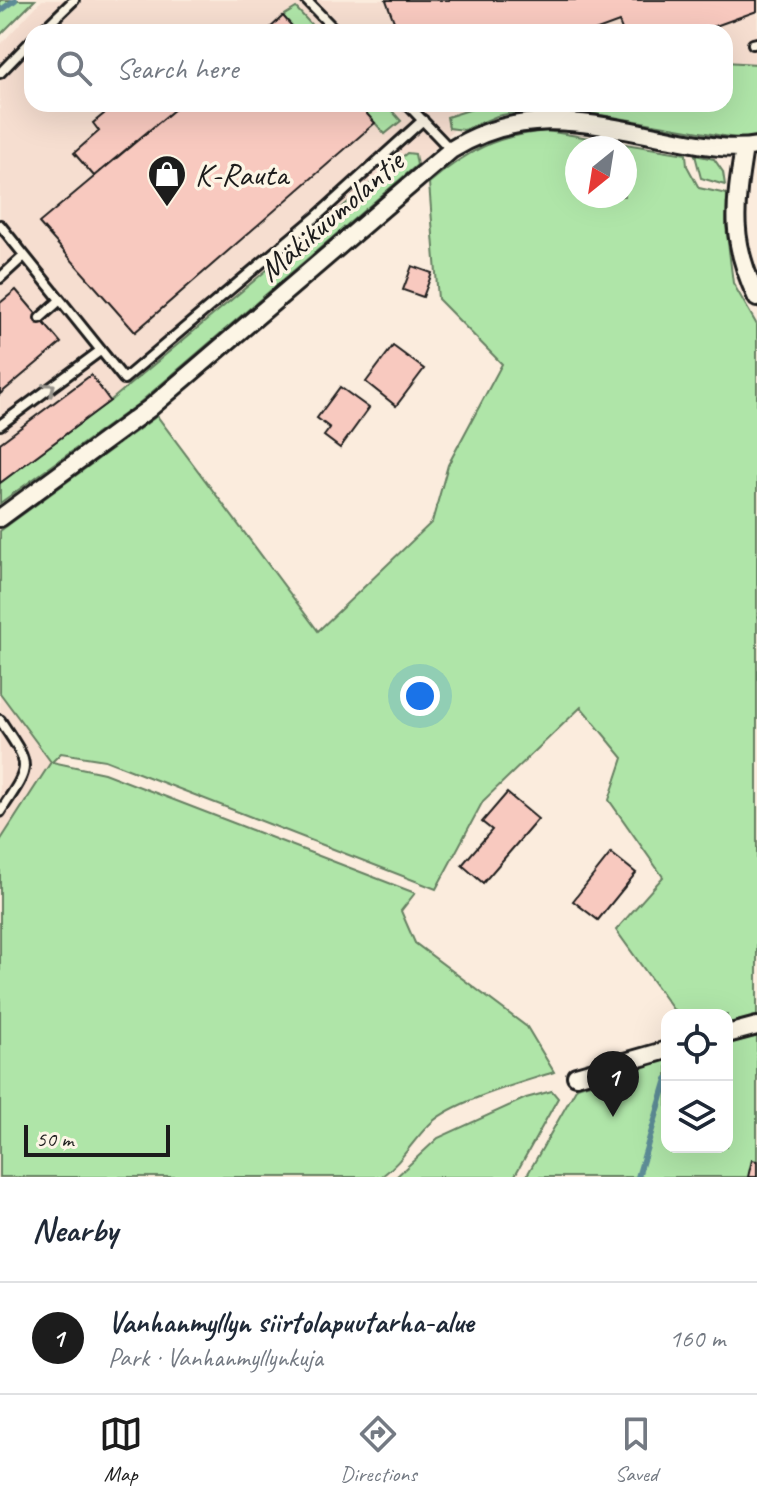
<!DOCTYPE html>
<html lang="en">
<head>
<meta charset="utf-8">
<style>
  :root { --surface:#fff; --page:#f2f2f3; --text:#1f2937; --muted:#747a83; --line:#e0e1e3; --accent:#1c1c1c }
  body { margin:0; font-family:Caveat,sans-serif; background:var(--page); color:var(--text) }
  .controls { position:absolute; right:24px; bottom:24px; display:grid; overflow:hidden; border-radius:16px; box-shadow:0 8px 32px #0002 }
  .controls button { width:72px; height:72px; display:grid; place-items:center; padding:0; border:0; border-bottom:2px solid var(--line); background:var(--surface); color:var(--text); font:40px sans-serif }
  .compass { position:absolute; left:565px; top:136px; width:72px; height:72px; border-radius:50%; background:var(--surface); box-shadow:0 8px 32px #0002; rotate:210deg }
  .scale { position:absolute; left:24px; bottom:20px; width:146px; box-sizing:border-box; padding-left:8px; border:4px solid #1c1c1c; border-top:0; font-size:22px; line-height:28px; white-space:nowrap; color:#1c1c1c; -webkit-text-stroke:6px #fcf5e5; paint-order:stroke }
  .you { position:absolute; left:420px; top:696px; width:28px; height:28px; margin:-20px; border:6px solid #fff; border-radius:50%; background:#1a73e8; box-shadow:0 0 0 12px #1a73e833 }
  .badge { display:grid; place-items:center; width:52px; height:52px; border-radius:50%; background:var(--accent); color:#fff; font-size:26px; font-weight:700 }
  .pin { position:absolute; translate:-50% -66px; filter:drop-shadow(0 2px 4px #0008) }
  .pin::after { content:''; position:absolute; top:42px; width:28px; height:24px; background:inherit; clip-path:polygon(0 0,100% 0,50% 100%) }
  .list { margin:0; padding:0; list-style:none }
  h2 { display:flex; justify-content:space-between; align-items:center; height:104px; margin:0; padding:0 32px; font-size:34px }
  h2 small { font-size:26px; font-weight:400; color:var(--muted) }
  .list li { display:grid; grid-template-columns:52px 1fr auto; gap:24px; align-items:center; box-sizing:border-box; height:112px; padding:0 32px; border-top:2px solid var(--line) }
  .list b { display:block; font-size:30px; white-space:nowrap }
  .list p { margin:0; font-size:26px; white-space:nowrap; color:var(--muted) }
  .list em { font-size:26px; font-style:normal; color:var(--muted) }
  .icon { flex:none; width:44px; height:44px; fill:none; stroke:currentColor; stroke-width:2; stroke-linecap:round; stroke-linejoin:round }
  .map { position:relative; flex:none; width:757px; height:1177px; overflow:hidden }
  .search { position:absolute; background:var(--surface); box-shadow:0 8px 32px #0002; left:24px; right:24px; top:24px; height:88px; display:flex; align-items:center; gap:20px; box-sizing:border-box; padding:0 28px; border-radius:24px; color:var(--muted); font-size:30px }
  .sheet { height:216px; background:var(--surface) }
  nav { display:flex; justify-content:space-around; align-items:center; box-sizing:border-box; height:112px; border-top:2px solid var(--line); background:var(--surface); font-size:22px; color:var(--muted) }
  nav a { display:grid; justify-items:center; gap:4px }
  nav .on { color:var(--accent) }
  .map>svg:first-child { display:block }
</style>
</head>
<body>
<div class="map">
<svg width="757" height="1177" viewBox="0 0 757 1177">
  <rect width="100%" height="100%" fill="#fbecdd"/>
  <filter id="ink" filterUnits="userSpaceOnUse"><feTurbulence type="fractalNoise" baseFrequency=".0125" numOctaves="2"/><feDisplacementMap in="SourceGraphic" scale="16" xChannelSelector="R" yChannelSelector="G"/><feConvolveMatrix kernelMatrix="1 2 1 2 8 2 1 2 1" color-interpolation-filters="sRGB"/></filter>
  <g filter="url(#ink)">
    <path fill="#f6ded0" d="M 42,0 L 757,0 L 757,76 L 725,73 L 725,32 L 32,32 L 32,104 L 549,104 L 463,121 L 417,165 L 138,404 L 0,503 L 0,45 Z
      M 0,693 L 51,762 L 0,841 Z"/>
    <path fill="#afe5a8" stroke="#668062" stroke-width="2" fill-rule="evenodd" d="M 0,0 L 35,0 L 0,35 Z
      M 296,8 L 318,32 L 297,32 L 283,16 Z
      M 725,62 L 757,64 L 757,138 L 735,138 L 578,111 L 534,109 L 497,116 L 464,130 L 449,128 L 447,117 L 488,104 L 725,104 Z
      M 358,104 L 386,104 L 401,121 L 385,134 Z
      M 547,131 L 686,154 L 687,166 L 699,188 L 727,194 L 726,226 L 733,283 L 757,325 L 757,1019 L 727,1028 L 727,1015 L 677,1015 L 616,930 L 663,877 L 609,800 L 623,758 L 581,707 L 483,801 L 436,889 L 105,760 L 61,753 L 52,762 L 104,773 L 415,893 L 401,911 L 415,943 L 527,1027 L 554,1072 C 521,1083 457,1100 432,1122 C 412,1140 405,1159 381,1177 L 0,1177 L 0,841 L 51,762 L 0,693 L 0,531 L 157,416 L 318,631 L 432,522 L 448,465 L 502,364 L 438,299 L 429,183 C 466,151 498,135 547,131 ZM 577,148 L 625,148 L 625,196 L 577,196 Z
      M 407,153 L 415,154 L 417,165 L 138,404 L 0,503 L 0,483 L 110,401 Z
      M 695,155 L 714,159 L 723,172 L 725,185 L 701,178 Z
      M 757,1033 L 757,1177 L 526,1177 L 577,1087 L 667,1059 L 667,1147 L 727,1147 L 727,1042 Z
      M 552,1091 L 558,1098 L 514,1177 L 396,1177 L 438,1138 L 526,1098 Z"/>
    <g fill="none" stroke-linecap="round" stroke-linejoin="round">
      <path stroke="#5d8c96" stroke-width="6" d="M 0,11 L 15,0
        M 638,1177 L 667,1079"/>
    </g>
    <path fill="#f8c9bf" stroke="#1c1c1c" stroke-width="2" d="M 386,0 L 757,0 L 757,11 L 699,32 L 623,32 L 619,22 L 592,32 L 398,32 Z
      M 283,16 L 297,32 L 266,32 Z
      M 116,104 L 181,104 L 94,176 L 74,153 L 99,131 L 93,123 Z
      M 181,104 L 358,104 L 375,123 L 135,332 L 39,223 Z
      M 412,266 L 432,273 L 423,297 L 403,290 Z
      M 16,290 L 61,343 L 0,394 L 0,303 Z
      M 393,346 L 424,369 L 396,406 L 366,382 Z
      M 91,375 L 110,401 L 0,483 L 0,443 Z
      M 340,387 L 369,408 L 340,448 L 324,436 L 330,428 L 317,418 Z
      M 507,793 L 538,819 L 483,883 L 462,865 L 492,830 L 482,822 Z
      M 611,853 L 636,873 L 598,920 L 573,901 Z
      M 752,1160 L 757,1161 L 757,1177 L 748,1177 Z"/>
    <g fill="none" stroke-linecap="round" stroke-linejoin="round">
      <defs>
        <path id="service" d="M 306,0 L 337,32
          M 41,32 L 74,0
          M 753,44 L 757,43
          M 0,73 L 32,40
          M 407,104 L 451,150
          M 0,225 L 124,379 L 317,216 L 423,120
          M 0,278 L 24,256
          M 40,318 L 59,301
          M 0,425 L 100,351
          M 0,720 C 32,768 32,764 0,812"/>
        <path id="minor" d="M 744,148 C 734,210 730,240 757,298
          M 0,518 L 150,408 L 451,150 C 528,102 595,125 677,140 C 703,145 732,151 757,146
          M 727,1034 L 757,1026
          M 576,1076 L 667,1050"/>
      </defs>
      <use href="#service" stroke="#1c1c1c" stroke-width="14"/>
      <use href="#minor" stroke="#1c1c1c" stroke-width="22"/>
      <use href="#service" stroke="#fcf5e5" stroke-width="8"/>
      <use href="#minor" stroke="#fcf5e5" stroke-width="16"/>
    </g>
    <defs><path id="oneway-chevron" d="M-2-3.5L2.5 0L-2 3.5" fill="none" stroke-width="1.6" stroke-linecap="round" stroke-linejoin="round" transform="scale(2)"/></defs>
    <use stroke="#97938b" href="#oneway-chevron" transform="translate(50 388) rotate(-36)"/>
  </g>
  <defs>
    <symbol id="shop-pin" viewBox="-11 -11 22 30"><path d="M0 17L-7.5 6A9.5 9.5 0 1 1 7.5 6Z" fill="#1c1c1c" stroke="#fcf5e5"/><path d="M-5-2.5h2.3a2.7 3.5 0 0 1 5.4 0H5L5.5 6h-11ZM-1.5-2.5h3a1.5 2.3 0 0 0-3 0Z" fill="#fff"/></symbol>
  </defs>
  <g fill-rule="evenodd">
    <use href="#shop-pin" x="145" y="152" width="44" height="60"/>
  </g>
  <g text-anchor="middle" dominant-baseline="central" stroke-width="7" stroke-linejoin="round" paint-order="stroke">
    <g font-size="32" fill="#1c1c1c" stroke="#fcf5e5" text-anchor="start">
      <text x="195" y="174">K-Rauta</text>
    </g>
    <g font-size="32" fill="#1c1c1c" stroke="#fcf5e5">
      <text transform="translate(331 216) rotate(-41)">Mäkikuumolantie</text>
    </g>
  </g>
</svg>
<div class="controls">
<button><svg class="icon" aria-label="locate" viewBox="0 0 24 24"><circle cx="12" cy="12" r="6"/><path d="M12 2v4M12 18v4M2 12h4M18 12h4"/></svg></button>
<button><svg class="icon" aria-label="layers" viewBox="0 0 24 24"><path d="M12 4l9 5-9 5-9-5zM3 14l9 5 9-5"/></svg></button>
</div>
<svg class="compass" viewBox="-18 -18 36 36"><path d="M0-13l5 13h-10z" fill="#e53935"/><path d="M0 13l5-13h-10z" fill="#747a83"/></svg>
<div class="scale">50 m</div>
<div class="you"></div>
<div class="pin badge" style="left:613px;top:1117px">1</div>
<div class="search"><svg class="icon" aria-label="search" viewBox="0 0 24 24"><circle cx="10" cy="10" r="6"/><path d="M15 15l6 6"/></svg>Search here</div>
</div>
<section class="sheet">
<h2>Nearby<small></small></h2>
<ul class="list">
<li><span class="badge">1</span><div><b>Vanhanmyllyn siirtolapuutarha-alue</b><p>Park · Vanhanmyllynkuja</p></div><em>160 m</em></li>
</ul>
</section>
<nav>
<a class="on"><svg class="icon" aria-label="map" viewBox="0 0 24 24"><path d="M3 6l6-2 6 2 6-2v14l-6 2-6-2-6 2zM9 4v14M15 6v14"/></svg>Map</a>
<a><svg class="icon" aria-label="directions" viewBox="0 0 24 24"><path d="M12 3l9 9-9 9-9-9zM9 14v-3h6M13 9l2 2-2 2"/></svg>Directions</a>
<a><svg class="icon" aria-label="saved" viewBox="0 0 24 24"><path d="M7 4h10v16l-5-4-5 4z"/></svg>Saved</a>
</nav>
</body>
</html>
